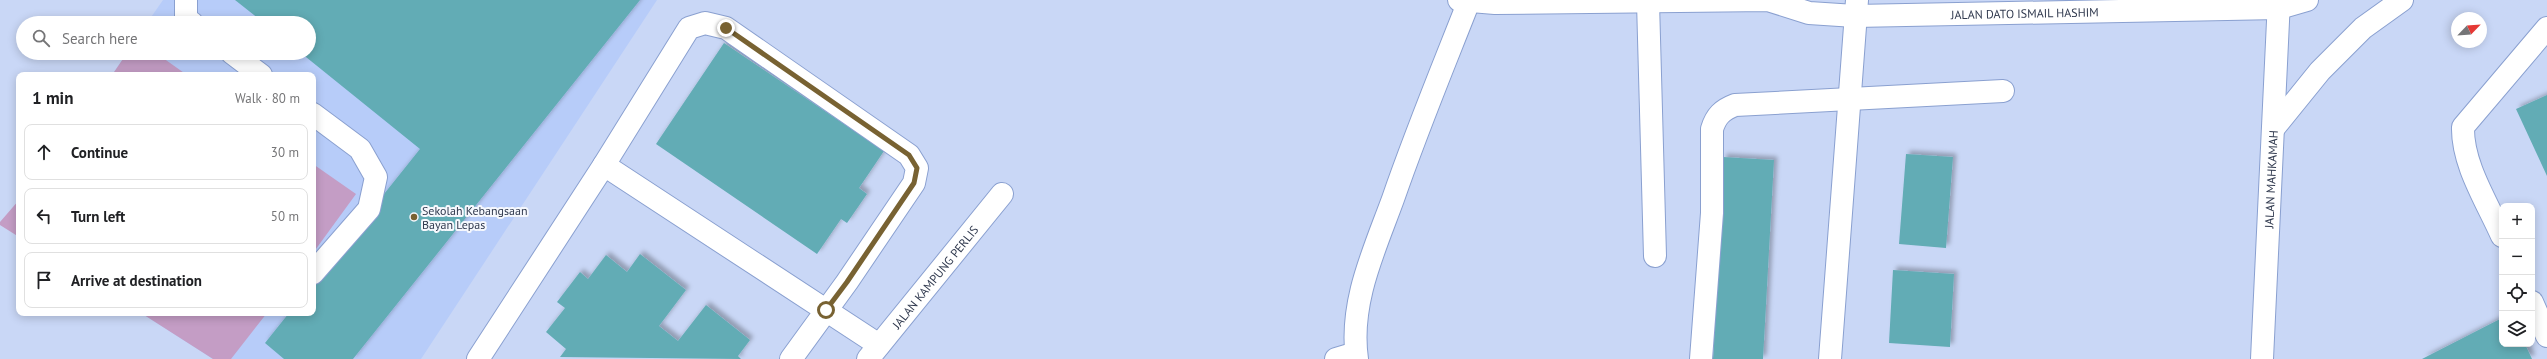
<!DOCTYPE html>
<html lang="en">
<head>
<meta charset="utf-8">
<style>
  :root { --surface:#fff; --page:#f6f6f6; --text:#202124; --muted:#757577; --line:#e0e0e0 }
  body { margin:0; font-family:"PT Sans",sans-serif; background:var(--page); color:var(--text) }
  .controls { position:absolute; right:12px; bottom:12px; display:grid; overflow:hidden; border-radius:8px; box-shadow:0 2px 10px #0003 }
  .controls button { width:36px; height:36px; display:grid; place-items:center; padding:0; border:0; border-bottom:1px solid var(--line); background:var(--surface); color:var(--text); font:20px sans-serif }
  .compass { position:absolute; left:2451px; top:12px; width:36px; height:36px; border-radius:50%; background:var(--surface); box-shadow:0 2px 10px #0003; rotate:65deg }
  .stop { position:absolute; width:12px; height:12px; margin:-9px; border:3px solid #786232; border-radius:50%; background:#fff }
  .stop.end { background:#786232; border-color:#fff; box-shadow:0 1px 4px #0008 }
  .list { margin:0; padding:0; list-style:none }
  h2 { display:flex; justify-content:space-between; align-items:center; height:52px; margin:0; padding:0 16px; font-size:17px }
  h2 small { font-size:13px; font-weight:400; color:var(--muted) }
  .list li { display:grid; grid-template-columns:26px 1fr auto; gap:12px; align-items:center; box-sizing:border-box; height:56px; margin:0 8px 8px; padding:0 8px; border:1px solid var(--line); border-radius:8px }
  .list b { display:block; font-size:15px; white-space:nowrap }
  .list em { font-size:13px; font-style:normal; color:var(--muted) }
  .icon { flex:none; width:22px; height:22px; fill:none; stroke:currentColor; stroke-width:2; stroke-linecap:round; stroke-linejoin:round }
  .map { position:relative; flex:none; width:2547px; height:359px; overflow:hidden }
  .search { position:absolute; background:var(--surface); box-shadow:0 2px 10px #0003; left:16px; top:16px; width:300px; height:44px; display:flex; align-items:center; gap:10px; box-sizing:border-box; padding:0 14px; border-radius:22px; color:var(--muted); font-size:15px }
  .panel { position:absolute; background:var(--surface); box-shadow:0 2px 10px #0003; left:16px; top:72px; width:300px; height:244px; border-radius:8px }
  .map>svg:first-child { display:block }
</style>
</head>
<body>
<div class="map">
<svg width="2547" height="359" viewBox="0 0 2547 359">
  <defs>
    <filter id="shadow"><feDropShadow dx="3.5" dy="-3.5" stdDeviation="2" flood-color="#0004"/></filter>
  </defs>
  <rect width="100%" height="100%" fill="#c9d7f6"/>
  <path fill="#b7ccf9" d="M 163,0 L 657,0 L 421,359 L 213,359 L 141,313 L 313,313 L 313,75 L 112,75 L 127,53 L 309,53 L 309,23 L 147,23 Z"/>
  <path fill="#c49dc5" d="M 127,53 L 156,53 L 187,75 L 112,75 Z
    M 313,164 L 356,194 L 313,253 Z
    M 19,200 L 19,237 L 0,225 L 0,222 Z
    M 141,313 L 267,313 L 231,359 L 213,359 Z"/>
  <path fill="#62acb5" filter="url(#shadow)" d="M 235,0 L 640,0 L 353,359 L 284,359 L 265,343 L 289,313 L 313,313 L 313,283 L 420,149 L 301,53 L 309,53 L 309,23 L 264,23 Z
    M 724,43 L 884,151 L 859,188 L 867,194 L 847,223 L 841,219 L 817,254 L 656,144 Z
    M 2547,95 L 2547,176 L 2516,109 Z
    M 1906,154 L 1953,157 L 1946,248 L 1899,244 Z
    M 1723,157 L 1774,160 L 1763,359 L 1713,359 Z
    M 640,254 L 686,290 L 659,326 L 678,341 L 706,305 L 750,340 L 738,356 L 741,359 L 560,357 L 566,349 L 546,332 L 565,308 L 557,302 L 580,272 L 588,279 L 606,255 L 627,272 Z
    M 1893,270 L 1954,274 L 1950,347 L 1889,343 Z
    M 2502,318 L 2502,344 L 2525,344 L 2532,359 L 2422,359 Z"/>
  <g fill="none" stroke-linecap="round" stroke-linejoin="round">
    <defs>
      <g id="minor">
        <path d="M 186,0 L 186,19 L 192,23"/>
        <path d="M 1648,2 L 1655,256"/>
        <path d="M 232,53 L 261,75"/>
        <path d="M 313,114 L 360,149 L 376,177 L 369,209 L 313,273"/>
        <path d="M 604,165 L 879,345"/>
        <path d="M 2502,236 C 2487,202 2462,164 2463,127 L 2547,28"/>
        <path d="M 2532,302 L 2547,336"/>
        <path d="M 478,359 L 604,165 L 689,28 L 705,23 L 726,28 L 909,155 L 917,168 L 914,183 L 847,282 L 791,359"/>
        <path id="s1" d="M 868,359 L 1002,194"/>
        <path d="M 1336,359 L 1356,353"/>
        <path d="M 1357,359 C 1349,303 1374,251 1393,199 C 1416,132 1443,67 1469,1"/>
        <path d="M 1701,359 L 1712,213 L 1712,129 C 1716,116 1722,110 1735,105 L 2003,91"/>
        <path d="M 1830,359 L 1857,0"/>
      </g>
      <g id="major">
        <path id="s2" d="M 1459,0 L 1495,3 L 1768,0 L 1809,13 L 1855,16 L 2279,8 L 2307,0"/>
        <path d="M 2273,129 L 2320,71 L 2363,28 L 2402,0"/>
        <path id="s3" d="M 2262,359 L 2279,0"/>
      </g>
    </defs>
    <use href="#minor" stroke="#8aa0d0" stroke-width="24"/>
    <use href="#major" stroke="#8aa0d0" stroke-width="24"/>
    <use href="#minor" stroke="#fff" stroke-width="22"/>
    <use href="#major" stroke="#fff" stroke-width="22"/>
  </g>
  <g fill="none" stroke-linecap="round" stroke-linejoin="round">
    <path stroke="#786232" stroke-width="5" d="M 726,28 L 909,155 L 917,168 L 914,183 L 847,282 L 826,310"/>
  </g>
  <circle fill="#786232" stroke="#f6f8fd" stroke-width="1.5" cx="414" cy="217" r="4"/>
  <g text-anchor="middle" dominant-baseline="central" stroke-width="4" stroke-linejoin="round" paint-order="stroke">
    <g font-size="12" fill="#313a4f" stroke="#f6f8fd">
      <text stroke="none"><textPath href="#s2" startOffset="568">JALAN DATO ISMAIL HASHIM</textPath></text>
      <text stroke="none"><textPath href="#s3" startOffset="180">JALAN MAHKAMAH</textPath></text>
      <text stroke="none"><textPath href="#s1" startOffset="106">JALAN KAMPUNG PERLIS</textPath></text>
    </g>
    <g font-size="12" fill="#313a4f" stroke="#f6f8fd" text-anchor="start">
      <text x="422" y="210">Sekolah Kebangsaan<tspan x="422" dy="14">Bayan Lepas</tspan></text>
    </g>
  </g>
</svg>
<div class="controls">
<button>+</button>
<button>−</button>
<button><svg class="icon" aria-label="locate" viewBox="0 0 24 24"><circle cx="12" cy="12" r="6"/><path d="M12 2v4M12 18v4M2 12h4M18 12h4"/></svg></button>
<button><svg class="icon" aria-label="layers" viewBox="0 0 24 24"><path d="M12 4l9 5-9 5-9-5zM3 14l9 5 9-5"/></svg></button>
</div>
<svg class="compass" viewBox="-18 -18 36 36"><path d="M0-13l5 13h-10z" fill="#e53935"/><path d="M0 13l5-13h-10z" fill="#757577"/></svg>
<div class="stop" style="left:826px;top:310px"></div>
<div class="stop end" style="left:726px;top:28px"></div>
<div class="search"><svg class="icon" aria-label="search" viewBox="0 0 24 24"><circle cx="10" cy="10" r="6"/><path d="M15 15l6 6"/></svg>Search here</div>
<section class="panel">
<h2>1 min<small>Walk · 80 m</small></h2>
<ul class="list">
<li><svg class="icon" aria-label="ahead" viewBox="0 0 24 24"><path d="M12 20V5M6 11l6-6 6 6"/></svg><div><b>Continue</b></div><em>30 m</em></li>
<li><svg class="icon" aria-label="left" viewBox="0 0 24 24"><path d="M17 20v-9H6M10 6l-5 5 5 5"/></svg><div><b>Turn left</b></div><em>50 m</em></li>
<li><svg class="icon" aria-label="arrive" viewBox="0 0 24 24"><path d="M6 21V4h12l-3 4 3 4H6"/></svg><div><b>Arrive at destination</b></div></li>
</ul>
</section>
</div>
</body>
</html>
